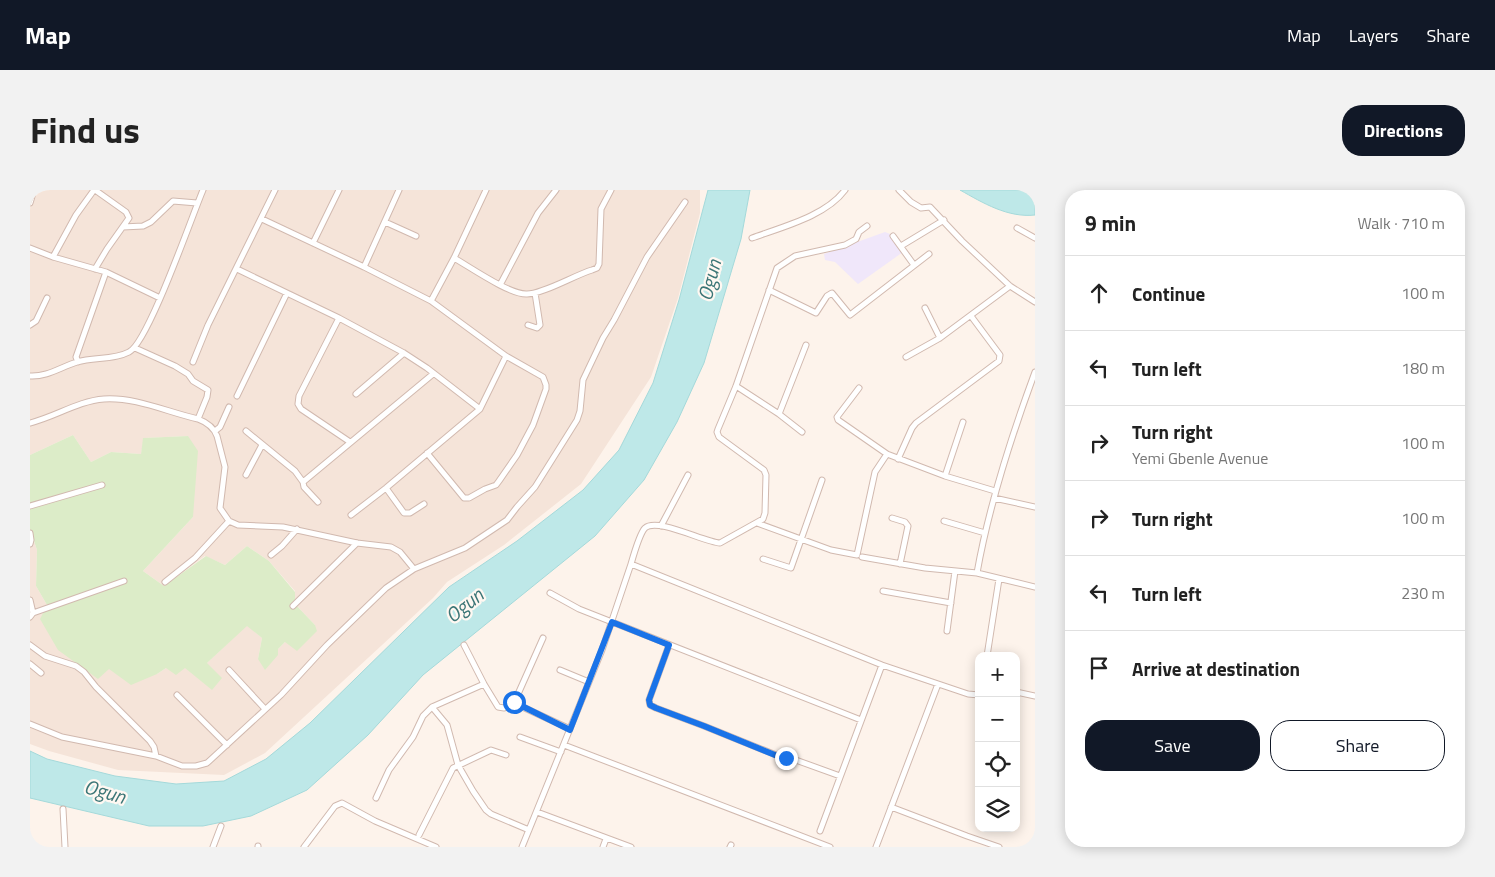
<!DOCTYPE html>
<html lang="en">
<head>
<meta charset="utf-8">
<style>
  :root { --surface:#fff; --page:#f2f2f2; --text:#222; --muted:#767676; --line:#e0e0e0; --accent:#111827 }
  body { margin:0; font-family:"Titillium Web",sans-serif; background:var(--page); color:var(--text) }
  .controls { position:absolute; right:15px; bottom:15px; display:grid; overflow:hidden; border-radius:10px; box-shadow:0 2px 12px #0003 }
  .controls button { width:45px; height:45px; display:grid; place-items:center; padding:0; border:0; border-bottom:1px solid var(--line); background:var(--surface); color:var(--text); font:25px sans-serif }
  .stop { position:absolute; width:15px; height:15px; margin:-11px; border:4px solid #1a73e8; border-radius:50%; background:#fff }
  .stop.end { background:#1a73e8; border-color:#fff; box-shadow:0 1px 5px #0008 }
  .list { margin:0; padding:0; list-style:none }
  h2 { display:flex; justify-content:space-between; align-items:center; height:65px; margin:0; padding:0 20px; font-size:21px }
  h2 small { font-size:16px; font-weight:400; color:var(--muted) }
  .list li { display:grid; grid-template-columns:32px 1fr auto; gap:15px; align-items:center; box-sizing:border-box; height:75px; padding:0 20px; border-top:1px solid var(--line) }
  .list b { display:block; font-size:19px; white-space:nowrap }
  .list p { margin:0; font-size:16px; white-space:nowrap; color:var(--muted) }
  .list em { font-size:16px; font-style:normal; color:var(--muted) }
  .actions { display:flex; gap:10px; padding:15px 20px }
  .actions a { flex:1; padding:11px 0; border:1px solid var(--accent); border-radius:20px; text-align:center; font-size:18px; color:var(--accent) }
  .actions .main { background:var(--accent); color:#fff }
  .icon { flex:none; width:28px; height:28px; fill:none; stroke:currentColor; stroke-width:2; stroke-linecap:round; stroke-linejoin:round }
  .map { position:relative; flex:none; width:1005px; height:657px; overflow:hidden; border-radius:20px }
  header { display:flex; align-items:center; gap:30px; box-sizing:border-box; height:70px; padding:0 25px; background:var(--accent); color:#fff }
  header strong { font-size:24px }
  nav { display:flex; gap:28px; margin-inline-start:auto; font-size:18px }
  .intro { display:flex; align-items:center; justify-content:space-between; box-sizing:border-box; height:120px; padding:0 30px }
  h1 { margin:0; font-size:35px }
  .button { padding:12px 22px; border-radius:20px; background:var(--accent); color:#fff; font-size:18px; font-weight:700 }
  main { display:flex; gap:30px; padding:0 30px }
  aside { flex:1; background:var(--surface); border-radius:20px; box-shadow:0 2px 12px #0003 }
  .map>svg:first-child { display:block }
</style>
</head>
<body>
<header>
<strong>Map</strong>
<nav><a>Map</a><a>Layers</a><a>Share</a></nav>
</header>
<div class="intro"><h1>Find us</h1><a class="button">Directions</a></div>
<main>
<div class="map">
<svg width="1005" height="657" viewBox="0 0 1005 657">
  <rect width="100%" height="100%" fill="#fdf3eb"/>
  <path fill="#f5e4d9" d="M 0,0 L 670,0 L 670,23 L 648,108 L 621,187 L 551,294 L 474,355 L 417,392 L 403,408 L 235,563 L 194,585 L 88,580 L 19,561 L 0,554 L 0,339 L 7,360 L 6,396 L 17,415 L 79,479 L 127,484 L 136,478 L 155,478 L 177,473 L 217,435 L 232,448 L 228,469 L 248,459 L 255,452 L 285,435 L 265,414 L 265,401 L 239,371 L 217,356 L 195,375 L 175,366 L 134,396 L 113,381 L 163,327 L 158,246 L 114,248 L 111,264 L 81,262 L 61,272 L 43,245 L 0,265 Z"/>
  <path fill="#f0e7fa" d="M 855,42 L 860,44 L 873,62 L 828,94 L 805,72 L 795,70 L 794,64 Z"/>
  <path fill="#dcecc8" d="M 43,245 L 61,272 L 81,262 L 111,264 L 113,248 L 158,246 L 168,261 L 163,327 L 113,381 L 134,396 L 176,366 L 195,375 L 217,356 L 239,371 L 265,402 L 265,414 L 285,435 L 287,441 L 267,461 L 255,452 L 248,459 L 248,465 L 235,480 L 228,469 L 232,448 L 217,436 L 177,473 L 192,488 L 182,500 L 155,478 L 146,485 L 136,478 L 127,484 L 101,495 L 79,479 L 68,489 L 28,460 L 10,429 L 17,415 L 6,396 L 7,360 L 0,339 L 0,265 Z"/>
  <path fill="#bee8e8" stroke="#a4d9da" d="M 678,0 L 720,0 L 711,49 L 674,173 L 647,232 L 614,290 L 565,346 L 393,485 L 338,545 L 277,600 L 221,626 L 173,636 L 119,636 L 0,608 L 0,561 L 17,569 L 85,586 L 146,594 L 194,591 L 236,569 L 280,533 L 419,397 L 487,351 L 553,300 L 589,260 L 623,193 L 649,110 Z
    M 930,0 L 1005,0 L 1005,25 C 978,28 953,13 930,0 Z"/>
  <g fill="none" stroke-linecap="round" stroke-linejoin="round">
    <defs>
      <path id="minor" d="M 65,0 L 96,22 L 99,28 L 77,59 L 65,79
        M 869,0 L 881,12 L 891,18 L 900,17 L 932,51 L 980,96 L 1005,112
        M 0,13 L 4,0
        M 232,29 L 334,77 L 401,111 L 476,166 L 513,187 L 516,195 L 516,199 L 503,235 L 487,265 L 469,291 L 466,295 L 455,299 L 439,308 L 434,308 L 397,263
        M 355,32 L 386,46
        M 93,37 L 113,36 L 121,32 L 143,11 L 167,13
        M 987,38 L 1005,48
        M 863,46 L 884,75
        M 722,48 C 752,37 796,26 815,0
        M 283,53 L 309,0
        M 871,56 L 914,30
        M 0,58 L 23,67 L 76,82 L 130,108
        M 23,67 L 46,25 L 64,0
        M 424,68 C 440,77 480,105 497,104 C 513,104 545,85 562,80 L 567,78 L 569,74 L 571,19 L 581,0
        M 334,77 L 369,0
        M 207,79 L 309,128 L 374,163 L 397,178 L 450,219
        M 470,95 L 508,23 L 526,0
        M 739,100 L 786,123 L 797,106 L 802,103 L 820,125 L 899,64
        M 401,111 L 424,68 L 456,0
        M 895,118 L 910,148
        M 309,128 L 269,206 L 268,214 L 271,219 L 320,252
        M 0,135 L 6,131 L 17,108
        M 498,135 L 507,138 L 510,135 L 505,103
        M 105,158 L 145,176 L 158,184 L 163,191 L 178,200 L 177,207 L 168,229
        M 876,167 L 910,148 L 980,96
        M 48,172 L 46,167 L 76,82
        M 163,172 L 178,135 L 245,0
        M 0,186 C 17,187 31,177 47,172 C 64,167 84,170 99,162 C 118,153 162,26 173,0
        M 706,196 L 749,224 L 772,242
        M 829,198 L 807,227 L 808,230 L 857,264 L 915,286 L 965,301
        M 326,204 L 374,163
        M 207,206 L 257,103
        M 749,224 L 776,155
        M 0,233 C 25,227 48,211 74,209 C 106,207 137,222 168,229 C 176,232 184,238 187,246 L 195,277 L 190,318 L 199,331 L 208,335 L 253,337 L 327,353 L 361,357 L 370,362 L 384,379
        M 185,241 L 190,237 L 199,217
        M 216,241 L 265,281 L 273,292 L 274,297 L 288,312
        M 868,269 L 882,238 L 886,233 L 969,171 L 970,165 L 941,126
        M 216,285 L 232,255
        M 915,286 L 933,232
        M 273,292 L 403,184
        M 356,298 L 374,323 L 380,323 L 394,314
        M 964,308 L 1005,317
        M 0,316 L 72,295
        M 321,325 L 356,298 L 450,219 L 476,166
        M 862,328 L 875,332 L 878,336 L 870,374
        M 914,331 L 955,343
        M 727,333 L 801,360 L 827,365 L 845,282 L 857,264
        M 631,336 L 658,285
        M 0,343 L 1,350 L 0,354
        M 241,365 L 252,356 L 267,339
        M 832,367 L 895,378 L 947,383 L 1005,397
        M 733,369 L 761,378 L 792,290
        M 601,374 C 603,367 610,343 615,338 C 627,327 674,352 690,353 L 733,329 L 735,323 L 736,285 L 734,280 L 689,247 L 687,242 L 688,239 L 706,196 L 747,78 L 765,66 L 815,55 L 826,49 L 829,42 L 837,36
        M 947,383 C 959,315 981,247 1005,182
        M 135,392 L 165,368 L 199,331
        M 853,401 L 921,413
        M 520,403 L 549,419 L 831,530
        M 0,410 L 3,423 L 0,427
        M 263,416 L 327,353
        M 3,423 L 94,391
        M 917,441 L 925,381
        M 0,455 L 15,466 L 46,476 L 54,482 L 66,497 L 120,551 L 124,557 L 126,566
        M 434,455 L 454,494 L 468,517 L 474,518 L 484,513 L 540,539
        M 639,455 L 619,510 L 620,515 L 626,518 L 674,536 L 751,567 L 763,569 L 810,586
        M 957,466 L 969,389
        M 0,474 L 11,483
        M 199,480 L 235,519
        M 530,480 L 559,492
        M 986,502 L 1005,506
        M 147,505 L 197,555
        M 484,513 L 513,448
        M 402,517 L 417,535 L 428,575 L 443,601 L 456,620 L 461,624 L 499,640
        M 0,534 L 32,547 L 126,566 L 152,576 L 166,576 L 177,573 L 251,505 L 297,455 L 356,398 L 384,379 L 435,358 L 477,330 L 487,317 L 505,297 L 547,230 L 550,221 L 553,190 L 573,148 L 584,130 L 617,67 L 655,12
        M 490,547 L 531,562
        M 534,555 L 800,657
        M 346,608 L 359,580 L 383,547 L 393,526 L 402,517 L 454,494
        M 861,617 L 937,646 L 969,657
        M 33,619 L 35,657
        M 507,622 L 601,657
        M 790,641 L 852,475
        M 389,645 L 423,578 L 461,560 L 476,565
        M 183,657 L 191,636
        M 228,657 L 228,656
        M 274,657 L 305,616 L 312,613 L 345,631 L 406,657
        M 492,657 L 572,460 L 601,374 L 852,475 L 938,504 L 949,505
        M 573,657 L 576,649
        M 700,657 L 701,655
        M 846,657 L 908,494"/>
    </defs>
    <use href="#minor" stroke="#d1b9af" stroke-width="7"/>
    <use href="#minor" stroke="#fff" stroke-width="5"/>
  </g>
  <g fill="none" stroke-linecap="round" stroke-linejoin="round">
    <path stroke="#1a73e8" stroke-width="6" d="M 484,512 L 540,540 L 582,432 L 639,455 L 619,510 L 620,515 L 626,518 L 674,536 L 750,567 L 756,568"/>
  </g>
  <g text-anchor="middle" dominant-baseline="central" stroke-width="4.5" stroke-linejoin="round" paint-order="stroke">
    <g font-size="20" font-style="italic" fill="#3c7677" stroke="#fff8f2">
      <text transform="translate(679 90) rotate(-76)">Ogun</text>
      <text transform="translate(434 415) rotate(-39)">Ogun</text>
      <text transform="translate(75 601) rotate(16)">Ogun</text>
    </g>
  </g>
</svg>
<div class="controls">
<button>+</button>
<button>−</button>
<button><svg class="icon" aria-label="locate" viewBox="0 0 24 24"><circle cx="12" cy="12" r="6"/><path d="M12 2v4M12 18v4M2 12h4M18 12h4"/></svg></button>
<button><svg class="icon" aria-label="layers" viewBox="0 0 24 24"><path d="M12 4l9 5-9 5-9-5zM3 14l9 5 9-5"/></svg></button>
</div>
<div class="stop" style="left:484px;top:512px"></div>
<div class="stop end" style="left:756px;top:568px"></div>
</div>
<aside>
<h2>9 min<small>Walk · 710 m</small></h2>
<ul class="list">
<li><svg class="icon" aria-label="ahead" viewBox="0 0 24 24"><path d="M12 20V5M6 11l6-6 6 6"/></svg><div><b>Continue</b></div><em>100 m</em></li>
<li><svg class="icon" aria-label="left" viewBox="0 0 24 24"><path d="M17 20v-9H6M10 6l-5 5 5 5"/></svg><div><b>Turn left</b></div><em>180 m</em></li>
<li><svg class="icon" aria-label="right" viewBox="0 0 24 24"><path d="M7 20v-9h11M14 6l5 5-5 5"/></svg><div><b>Turn right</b><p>Yemi Gbenle Avenue</p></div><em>100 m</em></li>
<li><svg class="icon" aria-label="right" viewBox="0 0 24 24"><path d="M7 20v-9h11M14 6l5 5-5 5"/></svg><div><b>Turn right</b></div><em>100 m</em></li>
<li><svg class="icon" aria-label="left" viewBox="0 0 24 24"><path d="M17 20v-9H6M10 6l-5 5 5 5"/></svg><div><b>Turn left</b></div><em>230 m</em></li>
<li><svg class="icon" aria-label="arrive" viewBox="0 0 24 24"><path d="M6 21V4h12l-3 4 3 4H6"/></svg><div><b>Arrive at destination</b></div></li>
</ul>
<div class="actions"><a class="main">Save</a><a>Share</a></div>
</aside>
</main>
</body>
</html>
